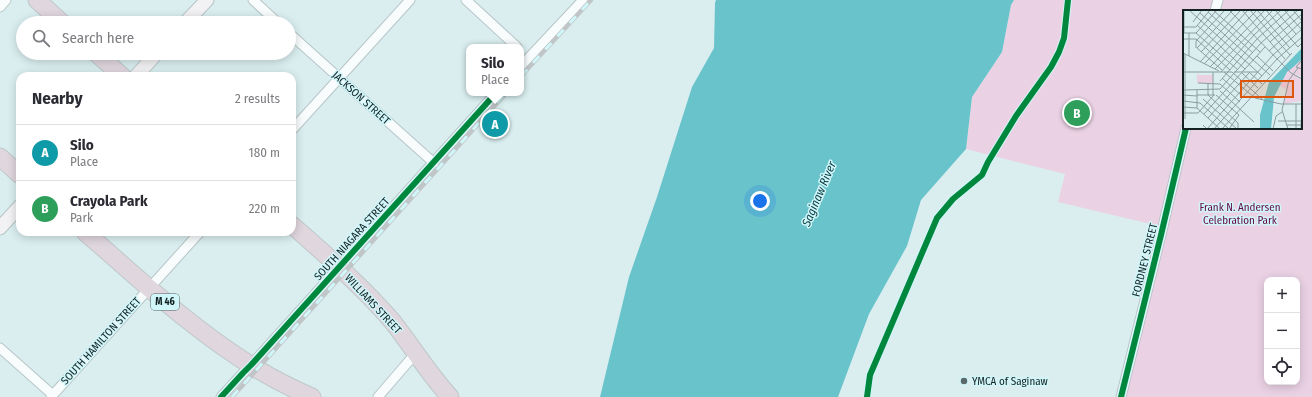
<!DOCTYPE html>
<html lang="en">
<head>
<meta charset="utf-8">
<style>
  :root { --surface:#fff; --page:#f2f2f3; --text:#2b2b33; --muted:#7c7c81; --line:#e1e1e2; --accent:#59696b }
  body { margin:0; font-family:"Fira Sans Condensed",sans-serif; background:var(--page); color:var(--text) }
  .controls { position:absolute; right:12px; bottom:12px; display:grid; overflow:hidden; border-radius:8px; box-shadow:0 2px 10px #0003 }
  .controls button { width:36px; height:36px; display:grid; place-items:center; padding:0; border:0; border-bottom:1px solid var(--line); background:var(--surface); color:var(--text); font:20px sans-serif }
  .you { position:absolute; left:760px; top:201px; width:14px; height:14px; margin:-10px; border:3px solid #fff; border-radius:50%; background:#1a73e8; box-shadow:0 0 0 6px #1a73e833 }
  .badge { display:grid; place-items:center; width:26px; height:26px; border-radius:50%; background:var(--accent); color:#fff; font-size:13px; font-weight:700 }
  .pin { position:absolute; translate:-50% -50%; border:2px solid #fff; box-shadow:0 1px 4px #0006 }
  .popup { position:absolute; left:466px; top:44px; width:58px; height:52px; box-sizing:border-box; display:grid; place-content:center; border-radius:8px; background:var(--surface); filter:drop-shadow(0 1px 3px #0005); font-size:13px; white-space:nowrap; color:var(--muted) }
  .popup b { font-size:15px; color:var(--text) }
  .popup::after { content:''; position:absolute; left:50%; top:100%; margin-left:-8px; border:8px solid transparent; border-top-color:var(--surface) }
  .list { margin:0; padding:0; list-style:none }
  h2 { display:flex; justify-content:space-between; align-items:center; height:52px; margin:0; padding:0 16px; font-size:17px }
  h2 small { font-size:13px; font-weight:400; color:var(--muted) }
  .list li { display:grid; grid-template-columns:26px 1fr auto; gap:12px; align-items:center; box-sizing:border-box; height:56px; padding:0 16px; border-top:1px solid var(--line) }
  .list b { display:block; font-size:15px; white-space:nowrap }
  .list p { margin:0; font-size:13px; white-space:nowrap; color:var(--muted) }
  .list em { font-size:13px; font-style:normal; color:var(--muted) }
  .icon { flex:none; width:22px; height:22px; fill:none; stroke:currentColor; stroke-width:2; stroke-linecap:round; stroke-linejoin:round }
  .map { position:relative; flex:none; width:1312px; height:397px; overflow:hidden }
  .search { position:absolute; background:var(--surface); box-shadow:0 2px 10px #0003; left:16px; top:16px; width:280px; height:44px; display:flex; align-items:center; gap:10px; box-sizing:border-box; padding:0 14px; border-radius:22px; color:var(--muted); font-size:15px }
  .panel { position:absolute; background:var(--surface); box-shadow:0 2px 10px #0003; left:16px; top:72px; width:280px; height:164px; border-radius:12px }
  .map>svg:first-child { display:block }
</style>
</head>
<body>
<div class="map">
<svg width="1312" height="397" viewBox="0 0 1312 397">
  <rect width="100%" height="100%" fill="#daeef0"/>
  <path fill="#ead2e4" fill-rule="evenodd" d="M 1014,0 L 1312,0 L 1312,397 L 1121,397 L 1163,227 L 1058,202 L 1065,174 L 966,149 L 972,97 L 1002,52 L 1011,5 ZM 1184,11 L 1301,11 L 1301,128 L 1184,128 ZM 1267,280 L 1297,280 L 1297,382 L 1267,382 Z"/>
  <path fill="#69c3cb" d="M 716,0 L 1014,0 L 1011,5 L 1002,52 L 972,97 L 966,149 L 921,200 L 907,246 L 869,314 L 838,397 L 600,397 L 629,277 L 657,197 L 692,87 L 714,48 L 715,3 Z"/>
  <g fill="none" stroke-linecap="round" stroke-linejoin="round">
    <defs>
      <path id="street" d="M 253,0 L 278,23
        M 466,0 L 517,47
        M 0,7 L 6,0
        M 1215,11 L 1218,0
        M 289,33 L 434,163
        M 521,66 L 583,0
        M 292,130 L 410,0
        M 0,348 L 53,395
        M 51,397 L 200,232
        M 221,397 L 243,373 L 251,365 L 496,93
        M 378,397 L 415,354
        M 1121,397 L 1161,235 L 1186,128"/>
      <path id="secondary" d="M 185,23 L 207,0
        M 136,76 L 157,53
        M 0,228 L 20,206"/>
      <path id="highway" d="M 37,0 L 62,23
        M 96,53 L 122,76
        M 0,157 L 20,175
        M 292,225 C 327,256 362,286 392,321 C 412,346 428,373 450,397
        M 85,232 C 140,280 194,331 257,369 C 275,380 293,389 312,397"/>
    </defs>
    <use href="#street" stroke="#b6c5c7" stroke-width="11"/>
    <use href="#secondary" stroke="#b6c5c7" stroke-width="15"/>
    <use href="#highway" stroke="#bec8c9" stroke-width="19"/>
    <use href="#street" stroke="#f9fcfd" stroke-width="9"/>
    <use href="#secondary" stroke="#f2f1f3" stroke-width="13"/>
    <use href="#highway" stroke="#e0d6de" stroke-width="17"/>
    <defs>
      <path id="rail" d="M 521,76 L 591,0
        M 232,397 L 506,93"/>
    </defs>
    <use href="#rail" stroke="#c0c6c7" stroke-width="4.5"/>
    <use href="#rail" stroke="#d0f6fa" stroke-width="3" stroke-dasharray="9" stroke-linecap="butt"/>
    <defs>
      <path id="cycleway" d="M 221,397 L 243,373 L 251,365 L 496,93
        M 867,397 L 870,375 L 937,218 L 953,199 L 982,175 L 988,162 L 1016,116 L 1051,67 L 1059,52 L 1064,38 L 1068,0
        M 1121,397 L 1161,235 L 1186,128"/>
    </defs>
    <use href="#cycleway" stroke="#d0f6fa" stroke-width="8"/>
    <use href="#cycleway" stroke="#00873e" stroke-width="6"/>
  </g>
  <circle fill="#59696b" stroke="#d0f6fa" stroke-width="1.5" cx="964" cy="381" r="4"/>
  <g text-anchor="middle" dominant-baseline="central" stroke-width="3" stroke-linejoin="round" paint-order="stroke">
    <rect fill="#d0f6fa" stroke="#4c6164" stroke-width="1" x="151" y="294" width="28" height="16" rx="3"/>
    <g font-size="10" font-weight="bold" fill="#132123">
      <text x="165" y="302">M 46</text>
    </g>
    <g font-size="11" fill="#132123" stroke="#d0f6fa">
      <text transform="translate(361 98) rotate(42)">JACKSON STREET</text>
      <text transform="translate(352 239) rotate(-48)">SOUTH NIAGARA STREET</text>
      <text transform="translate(1145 260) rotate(-76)">FORDNEY STREET</text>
      <text transform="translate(373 304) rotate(47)">WILLIAMS STREET</text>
      <text transform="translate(101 341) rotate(-48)">SOUTH HAMILTON STREET</text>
    </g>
    <g font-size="11" fill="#640a46" stroke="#d0f6fa">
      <text x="1240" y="207">Frank N. Andersen<tspan x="1240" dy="13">Celebration Park</tspan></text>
    </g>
    <g font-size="11" fill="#132123" stroke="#d0f6fa" text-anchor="start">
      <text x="972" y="381">YMCA of Saginaw</text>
    </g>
    <g font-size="12" font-style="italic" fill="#0d4247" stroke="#d0f6fa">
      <text transform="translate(819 194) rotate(-67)">Saginaw River</text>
    </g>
  </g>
  <g transform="translate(1183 10)">
    <rect width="119" height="119" fill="#daeef0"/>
    <path d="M 119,49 L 119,67 L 108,63 L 119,69 L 118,91 L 101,94 L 104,80 L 96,75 L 105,61 ZM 14,63 L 16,65 L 30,65 L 30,73 L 14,73 Z" fill="#ead2e4"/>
    <path d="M 119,38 L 119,49 L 108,59 L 119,64 L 108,59 L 104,62 L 91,87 L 88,119 L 77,119 L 77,105 L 86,72 Z" fill="#69c3cb"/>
    <path fill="none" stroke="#8a9c9e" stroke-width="1" d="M 6,0 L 79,66M 30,0 L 77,42M 46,0 L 108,63 L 119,69M 59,0 L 102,49M 67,0 L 107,45M 74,0 L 107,38M 83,0 L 115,37 L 119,33M 92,0 L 113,24M 101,0 L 119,20M 110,0 L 119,11M 25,2 L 70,43M 17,3 L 87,65M 10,12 L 19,0M 14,15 L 62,59M 1,17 L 13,17 L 27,0M 0,23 L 13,23M 1,23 L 1,0M 13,23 L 55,60M 13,23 L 34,0M 0,29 L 13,29 L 47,60M 87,32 L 119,4M 13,38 L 13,31 L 42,0M 14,38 L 50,0M 14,38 L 39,60M 86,41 L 119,11M 18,42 L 58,0M 0,43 L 36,61M 90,45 L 119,19M 6,46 L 6,23M 74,46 L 90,61M 119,50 L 113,57 L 119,59M 17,52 L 65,0M 21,54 L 74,0M 27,57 L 82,0M 32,59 L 90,0M 0,62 L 49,62 L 80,90M 38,62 L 71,25 L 98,0M 41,62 L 72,88 L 98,94 L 119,94M 51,62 L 74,62M 66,62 L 79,74M 59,63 L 75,78M 39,68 L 60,87M 37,71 L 75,28 L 106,0M 15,73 L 37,74 L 57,92M 25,73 L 25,85 L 55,113 L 55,119M 37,79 L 78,33 L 115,0M 1,80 L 37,79M 37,81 L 71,112M 0,85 L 14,86M 14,85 L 32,85M 30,85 L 30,62M 33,85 L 56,105 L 46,119M 20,89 L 54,119M 0,91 L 17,93 L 46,119M 0,97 L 14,98 L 37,119M 14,98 L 14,80M 0,103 L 15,103 L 31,85M 21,104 L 82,37M 25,108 L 66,63M 2,109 L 2,44M 95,111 L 119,111M 20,115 L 24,119 L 90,45M 104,115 L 119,115M 31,119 L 94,49 L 119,27M 39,119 L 109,43M 90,119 L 93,106 L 99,102M 105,119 L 99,100 L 106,70 L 115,58M 113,119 L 113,94M 118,119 L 119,94"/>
    <path fill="#dd560d" fill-opacity="0.15" stroke="#dd560d" stroke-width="2" d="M 58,71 L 110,71 L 110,87 L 58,87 Z"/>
    <rect width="119" height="119" fill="none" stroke="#132123" stroke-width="2"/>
  </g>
</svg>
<div class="controls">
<button>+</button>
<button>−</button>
<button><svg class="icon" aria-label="locate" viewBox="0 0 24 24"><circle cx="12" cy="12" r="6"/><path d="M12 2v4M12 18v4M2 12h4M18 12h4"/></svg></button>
</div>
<div class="you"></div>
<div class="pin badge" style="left:495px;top:124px;background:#0f9aa8">A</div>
<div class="popup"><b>Silo</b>Place</div>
<div class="pin badge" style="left:1077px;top:113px;background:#2e9e5b">B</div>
<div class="search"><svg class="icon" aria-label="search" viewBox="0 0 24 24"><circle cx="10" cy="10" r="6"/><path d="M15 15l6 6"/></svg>Search here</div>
<section class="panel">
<h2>Nearby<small>2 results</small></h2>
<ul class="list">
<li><span class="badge" style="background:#0f9aa8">A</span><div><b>Silo</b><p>Place</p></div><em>180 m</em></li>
<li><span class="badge" style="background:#2e9e5b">B</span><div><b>Crayola Park</b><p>Park</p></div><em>220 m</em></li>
</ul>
</section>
</div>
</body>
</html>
